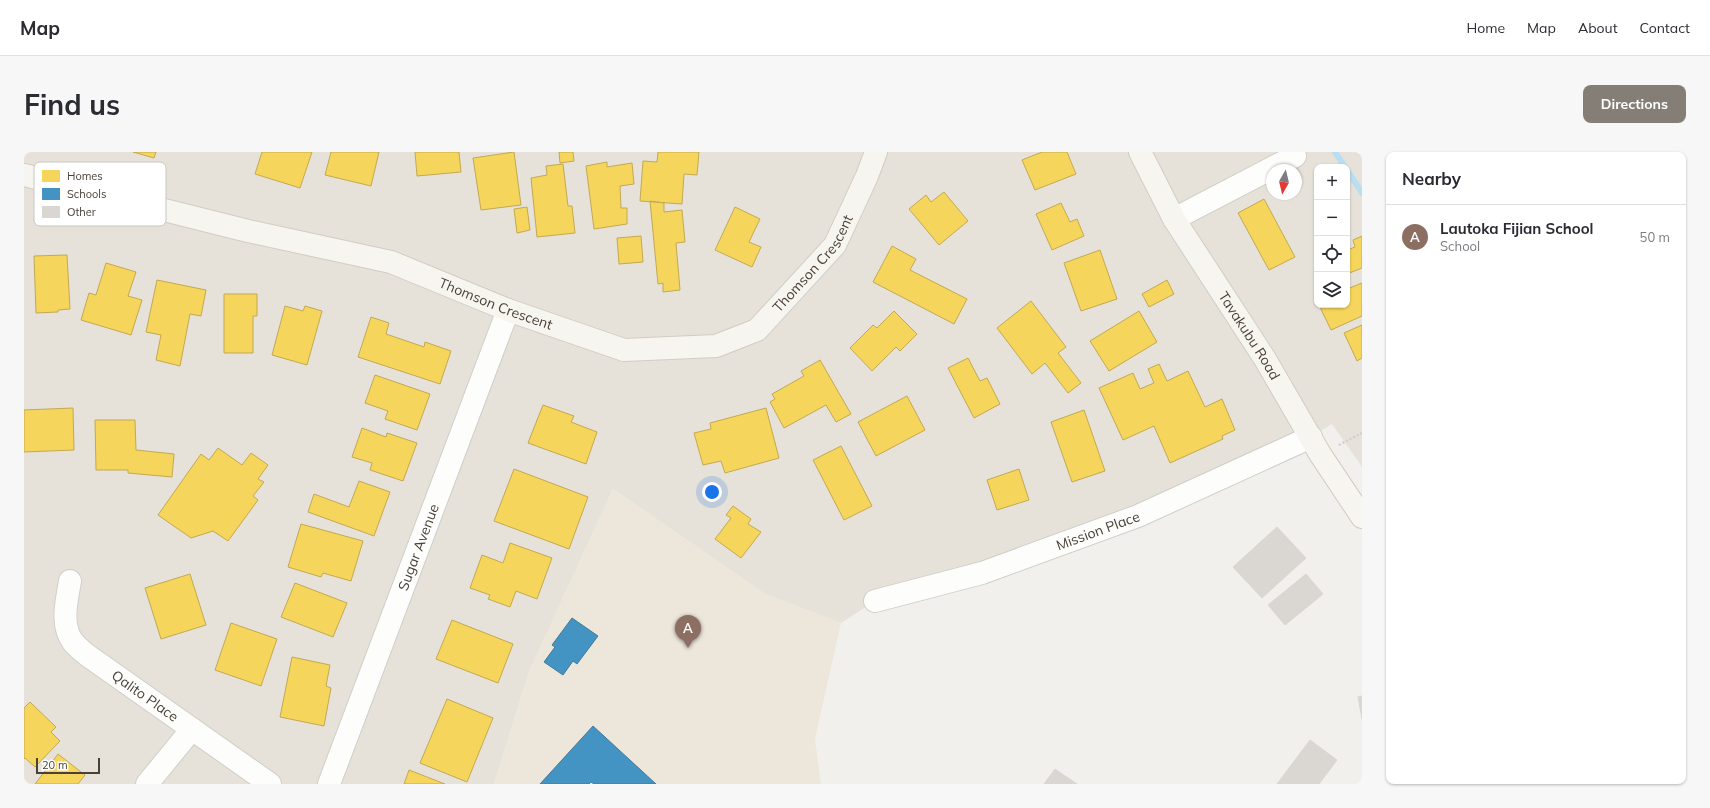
<!DOCTYPE html>
<html lang="en">
<head>
<meta charset="utf-8">
<style>
  :root { --surface:#fff; --page:#f7f7f7; --text:#2b2b33; --muted:#7c7c81; --line:#e1e1e2; --accent:#847e76 }
  body { margin:0; font-family:Mulish,sans-serif; background:var(--page); color:var(--text) }
  .controls { position:absolute; right:12px; top:12px; display:grid; overflow:hidden; border-radius:8px; box-shadow:0 1px 3px #0004 }
  .controls button { width:36px; height:36px; display:grid; place-items:center; padding:0; border:0; border-bottom:1px solid var(--line); background:var(--surface); color:var(--text); font:20px sans-serif }
  .compass { position:absolute; left:1242px; top:12px; width:36px; height:36px; border-radius:50%; background:var(--surface); box-shadow:0 1px 3px #0004; rotate:188deg }
  .scale { position:absolute; left:12px; bottom:10px; width:64px; box-sizing:border-box; padding-left:4px; border:2px solid #494137; border-top:0; font-size:11px; line-height:14px; white-space:nowrap; color:#494137; -webkit-text-stroke:3px #fff; paint-order:stroke }
  .you { position:absolute; left:688px; top:340px; width:14px; height:14px; margin:-10px; border:3px solid #fff; border-radius:50%; background:#1a73e8; box-shadow:0 0 0 6px #1a73e833 }
  .badge { display:grid; place-items:center; width:26px; height:26px; border-radius:50%; background:var(--accent); color:#fff; font-size:13px; font-weight:700 }
  .pin { position:absolute; translate:-50% -33px; filter:drop-shadow(0 1px 2px #0008) }
  .pin::after { content:''; position:absolute; top:21px; width:14px; height:12px; background:inherit; clip-path:polygon(0 0,100% 0,50% 100%) }
  .list { margin:0; padding:0; list-style:none }
  h2 { display:flex; justify-content:space-between; align-items:center; height:52px; margin:0; padding:0 16px; font-size:17px }
  h2 small { font-size:13px; font-weight:400; color:var(--muted) }
  .list li { display:grid; grid-template-columns:26px 1fr auto; gap:12px; align-items:center; box-sizing:border-box; height:64px; padding:0 16px; border-top:1px solid var(--line) }
  .list b { display:block; font-size:15px; white-space:nowrap }
  .list p { margin:0; font-size:13px; white-space:nowrap; color:var(--muted) }
  .list em { font-size:13px; font-style:normal; color:var(--muted) }
  .icon { flex:none; width:22px; height:22px; fill:none; stroke:currentColor; stroke-width:2; stroke-linecap:round; stroke-linejoin:round }
  .map { position:relative; flex:none; width:1338px; height:632px; overflow:hidden; border-radius:8px }
  header { display:flex; align-items:center; gap:24px; box-sizing:border-box; height:56px; padding:0 20px; background:var(--surface); border-bottom:1px solid var(--line) }
  header strong { font-size:19px }
  nav { display:flex; gap:22px; margin-inline-start:auto; font-size:14px }
  .intro { display:flex; align-items:center; justify-content:space-between; box-sizing:border-box; height:96px; padding:0 24px }
  h1 { margin:0; font-size:28px }
  .button { padding:10px 18px; border-radius:8px; background:var(--accent); color:#fff; font-size:14px; font-weight:700 }
  main { display:flex; gap:24px; padding:0 24px }
  aside { flex:1; background:var(--surface); border-radius:8px; box-shadow:0 1px 3px #0004 }
  .map>svg:first-child { display:block }
</style>
</head>
<body>
<header>
<strong>Map</strong>
<nav><a>Home</a><a>Map</a><a>About</a><a>Contact</a></nav>
</header>
<div class="intro"><h1>Find us</h1><a class="button">Directions</a></div>
<main>
<div class="map">
<svg width="1338" height="632" viewBox="0 0 1338 632">
  <rect width="100%" height="100%" fill="#f2f0ec"/>
  <path fill="#e6e2d9" fill-rule="evenodd" d="M 0,0 L 1338,0 L 1338,315 L 1308,272 L 1287,285 L 1114,364 L 851,449 L 817,471 L 741,442 L 589,337 L 505,520 L 470,632 L 0,632 ZM 1293,15 L 1323,15 L 1323,153 L 1293,153 ZM 1248,18 L 1272,18 L 1272,42 L 1248,42 Z"/>
  <path fill="#ede7db" d="M 589,337 L 741,442 L 817,471 L 791,587 L 797,632 L 470,632 L 505,520 Z"/>
  <path fill="#f6d55c" stroke="#c2a951" d="M 109,0 L 132,0 L 130,6 Z
    M 238,0 L 288,0 L 276,36 L 231,22 Z
    M 307,0 L 355,0 L 347,34 L 301,23 Z
    M 391,0 L 435,0 L 437,20 L 393,24 Z
    M 490,0 L 497,53 L 457,58 L 449,6 Z
    M 535,0 L 549,0 L 550,9 L 536,11 Z
    M 634,0 L 675,0 L 673,23 L 660,22 L 658,52 L 616,49 L 619,9 L 633,10 Z
    M 1018,0 L 1043,0 L 1052,22 L 1011,38 L 998,8 Z
    M 583,10 L 583,15 L 608,11 L 610,32 L 596,34 L 597,56 L 603,56 L 603,72 L 570,77 L 562,14 Z
    M 539,12 L 544,54 L 548,54 L 551,81 L 513,85 L 507,26 L 523,23 L 522,14 Z
    M 920,40 L 944,69 L 915,93 L 885,57 L 902,43 L 907,50 Z
    M 1240,47 L 1271,105 L 1245,118 L 1214,61 Z
    M 626,49 L 640,51 L 640,60 L 658,58 L 661,90 L 652,91 L 656,138 L 639,140 L 639,131 L 634,132 Z
    M 1037,51 L 1046,70 L 1053,67 L 1060,84 L 1028,98 L 1012,62 Z
    M 503,55 L 506,78 L 493,81 L 490,57 Z
    M 711,55 L 736,67 L 725,90 L 737,95 L 728,115 L 691,98 Z
    M 617,84 L 619,110 L 595,112 L 593,86 Z
    M 1338,84 L 1338,116 L 1323,122 L 1323,98 L 1331,95 L 1329,88 Z
    M 868,94 L 892,107 L 886,118 L 943,147 L 930,172 L 849,130 Z
    M 1076,98 L 1093,147 L 1057,159 L 1040,111 Z
    M 43,103 L 46,157 L 34,158 L 34,160 L 12,161 L 10,104 Z
    M 82,111 L 112,120 L 104,144 L 118,148 L 107,183 L 57,168 L 65,141 L 72,143 Z
    M 133,128 L 182,138 L 177,164 L 166,162 L 156,214 L 132,208 L 137,183 L 122,180 Z
    M 1143,128 L 1150,142 L 1125,155 L 1118,142 Z
    M 1338,131 L 1338,164 L 1307,178 L 1295,153 L 1323,153 L 1323,137 Z
    M 200,142 L 233,142 L 233,164 L 229,164 L 229,201 L 200,201 Z
    M 1007,149 L 1042,195 L 1034,201 L 1057,231 L 1044,241 L 1021,211 L 1008,222 L 973,176 Z
    M 261,154 L 279,159 L 281,154 L 298,159 L 283,213 L 248,203 Z
    M 870,159 L 893,182 L 876,199 L 872,195 L 848,219 L 826,196 L 849,173 L 853,176 Z
    M 1115,159 L 1133,190 L 1085,219 L 1066,189 Z
    M 347,165 L 365,171 L 362,182 L 400,195 L 401,190 L 427,199 L 416,232 L 334,205 Z
    M 1338,173 L 1338,206 L 1333,209 L 1320,181 Z
    M 944,206 L 956,229 L 963,226 L 976,252 L 950,266 L 924,216 Z
    M 796,208 L 827,262 L 812,270 L 802,253 L 760,276 L 746,250 L 751,247 L 748,242 L 780,224 L 777,219 Z
    M 1135,212 L 1143,229 L 1164,219 L 1181,255 L 1198,247 L 1211,278 L 1198,284 L 1199,287 L 1146,311 L 1130,274 L 1099,288 L 1075,236 L 1109,221 L 1116,237 L 1130,231 L 1124,217 Z
    M 351,223 L 406,242 L 393,278 L 361,267 L 364,259 L 341,251 Z
    M 883,244 L 901,278 L 852,304 L 834,270 Z
    M 519,253 L 550,264 L 547,270 L 573,280 L 562,312 L 504,291 Z
    M 49,256 L 50,298 L 0,300 L 0,258 Z
    M 742,256 L 755,306 L 701,321 L 697,309 L 679,313 L 670,281 L 687,277 L 686,271 Z
    M 1060,258 L 1081,319 L 1048,330 L 1027,270 Z
    M 71,268 L 111,268 L 112,298 L 150,302 L 148,325 L 104,321 L 104,318 L 72,318 Z
    M 338,276 L 362,285 L 363,281 L 393,291 L 379,329 L 346,318 L 348,311 L 328,305 Z
    M 817,294 L 848,354 L 820,368 L 789,308 Z
    M 194,296 L 218,313 L 227,301 L 244,313 L 234,327 L 240,330 L 229,344 L 234,348 L 204,389 L 189,379 L 167,386 L 134,363 L 177,302 L 185,308 Z
    M 490,317 L 564,345 L 545,397 L 470,369 Z
    M 995,317 L 1005,348 L 973,358 L 963,328 Z
    M 335,329 L 366,340 L 350,384 L 284,360 L 290,342 L 325,355 Z
    M 709,354 L 727,367 L 724,372 L 737,380 L 717,406 L 691,387 L 707,366 L 702,363 Z
    M 277,372 L 339,389 L 327,429 L 299,421 L 297,425 L 264,415 Z
    M 486,391 L 528,406 L 513,447 L 492,439 L 486,455 L 464,447 L 466,443 L 446,436 L 458,403 L 479,411 Z
    M 166,422 L 182,473 L 137,487 L 121,436 Z
    M 271,431 L 323,451 L 309,485 L 257,465 Z
    M 428,468 L 489,492 L 474,531 L 412,507 Z
    M 207,471 L 253,487 L 237,534 L 191,518 Z
    M 268,505 L 306,513 L 302,534 L 307,536 L 300,574 L 256,565 Z
    M 423,547 L 469,566 L 443,630 L 396,611 Z
    M 6,550 L 32,575 L 27,580 L 36,589 L 11,615 L 1,606 L 0,607 L 0,556 Z
    M 34,602 L 61,623 L 54,632 L 11,632 Z
    M 385,618 L 421,632 L 380,632 Z"/>
  <path fill="#4393c3" stroke="#457a99" d="M 548,466 L 574,484 L 553,512 L 549,509 L 539,523 L 520,510 L 531,495 L 528,493 Z
    M 569,574 L 632,632 L 570,632 L 567,630 L 565,632 L 516,632 Z"/>
  <g fill="none" stroke-linecap="round" stroke-linejoin="round">
    <path stroke="#bbddf0" stroke-width="6" d="M 1311,0 L 1321,15
      M 1323,18 L 1338,41"/>
  </g>
  <path fill="#dad7d3" stroke="#dad7d2" d="M 1253,375 L 1282,406 L 1238,446 L 1209,415 Z
    M 1282,422 L 1299,442 L 1261,473 L 1244,453 Z
    M 1338,544 L 1338,567 L 1334,545 Z
    M 1286,588 L 1313,608 L 1295,632 L 1253,632 Z
    M 1031,617 L 1053,632 L 1020,632 Z"/>
  <g fill="none" stroke-linecap="round" stroke-linejoin="round">
    <defs>
      <g id="minor">
        <path d="M 1150,67 L 1271,4"/>
        <path id="s1" d="M 46,429 C 43,448 36,473 49,490 C 53,495 58,499 63,503 L 246,632"/>
        <path id="s2" d="M 851,449 L 958,421 L 1114,364 L 1287,285"/>
        <path d="M 123,632 L 168,577"/>
        <path id="s3" d="M 305,632 L 484,158"/>
      </g>
      <g id="secondary">
        <path id="s4" d="M 1116,0 L 1150,67 L 1241,207 L 1296,302 L 1338,365"/>
        <path id="s5" d="M 0,23 L 224,79 L 367,110 L 484,158 L 600,198 L 692,194 L 733,178 L 811,93 L 843,24 L 852,0"/>
      </g>
    </defs>
    <use href="#minor" stroke="#d0cec9" stroke-width="24"/>
    <use href="#secondary" stroke="#d2cdc3" stroke-width="24"/>
    <path stroke="#d2d0ca" stroke-width="2.5" stroke-dasharray="2 2" stroke-linecap="butt" d="M 1315,293 L 1338,281"/>
    <use href="#minor" stroke="#fdfdfc" stroke-width="22"/>
    <use href="#secondary" stroke="#f7f5ef" stroke-width="22"/>
  </g>
  <g text-anchor="middle" dominant-baseline="central" stroke-width="4" stroke-linejoin="round" paint-order="stroke">
    <g font-size="14" fill="#494137" stroke="#fff">
      <text stroke="none"><textPath href="#s5" startOffset="850">Thomson Crescent</textPath></text>
      <text stroke="none"><textPath href="#s5" startOffset="490">Thomson Crescent</textPath></text>
      <text stroke="none"><textPath href="#s4" startOffset="214">Tavakubu Road</textPath></text>
      <text stroke="none"><textPath href="#s2" startOffset="234">Mission Place</textPath></text>
      <text stroke="none"><textPath href="#s3" startOffset="253">Sugar Avenue</textPath></text>
      <text stroke="none"><textPath href="#s1" startOffset="153">Qalito Place</textPath></text>
    </g>
  </g>
  <rect x="10" y="10" width="132" height="64" rx="6" fill="#fff" stroke="#c8c6c3" stroke-width="1"/>
  <rect x="18" y="18" width="18" height="12" fill="#f6d55c"/>
  <rect x="18" y="36" width="18" height="12" fill="#4393c3"/>
  <rect x="18" y="54" width="18" height="12" fill="#dad7d3"/>
  <g font-size="11" fill="#494137">
    <text x="43" y="28">Homes</text>
    <text x="43" y="46">Schools</text>
    <text x="43" y="64">Other</text>
  </g>
</svg>
<div class="controls">
<button>+</button>
<button>−</button>
<button><svg class="icon" aria-label="locate" viewBox="0 0 24 24"><circle cx="12" cy="12" r="6"/><path d="M12 2v4M12 18v4M2 12h4M18 12h4"/></svg></button>
<button><svg class="icon" aria-label="layers" viewBox="0 0 24 24"><path d="M12 4l9 5-9 5-9-5zM3 14l9 5 9-5"/></svg></button>
</div>
<svg class="compass" viewBox="-18 -18 36 36"><path d="M0-13l5 13h-10z" fill="#e53935"/><path d="M0 13l5-13h-10z" fill="#7c7c81"/></svg>
<div class="scale">20 m</div>
<div class="you"></div>
<div class="pin badge" style="left:664px;top:496px;background:#8d6e63">A</div>
</div>
<aside>
<h2>Nearby<small></small></h2>
<ul class="list">
<li><span class="badge" style="background:#8d6e63">A</span><div><b>Lautoka Fijian School</b><p>School</p></div><em>50 m</em></li>
</ul>
</aside>
</main>
</body>
</html>
